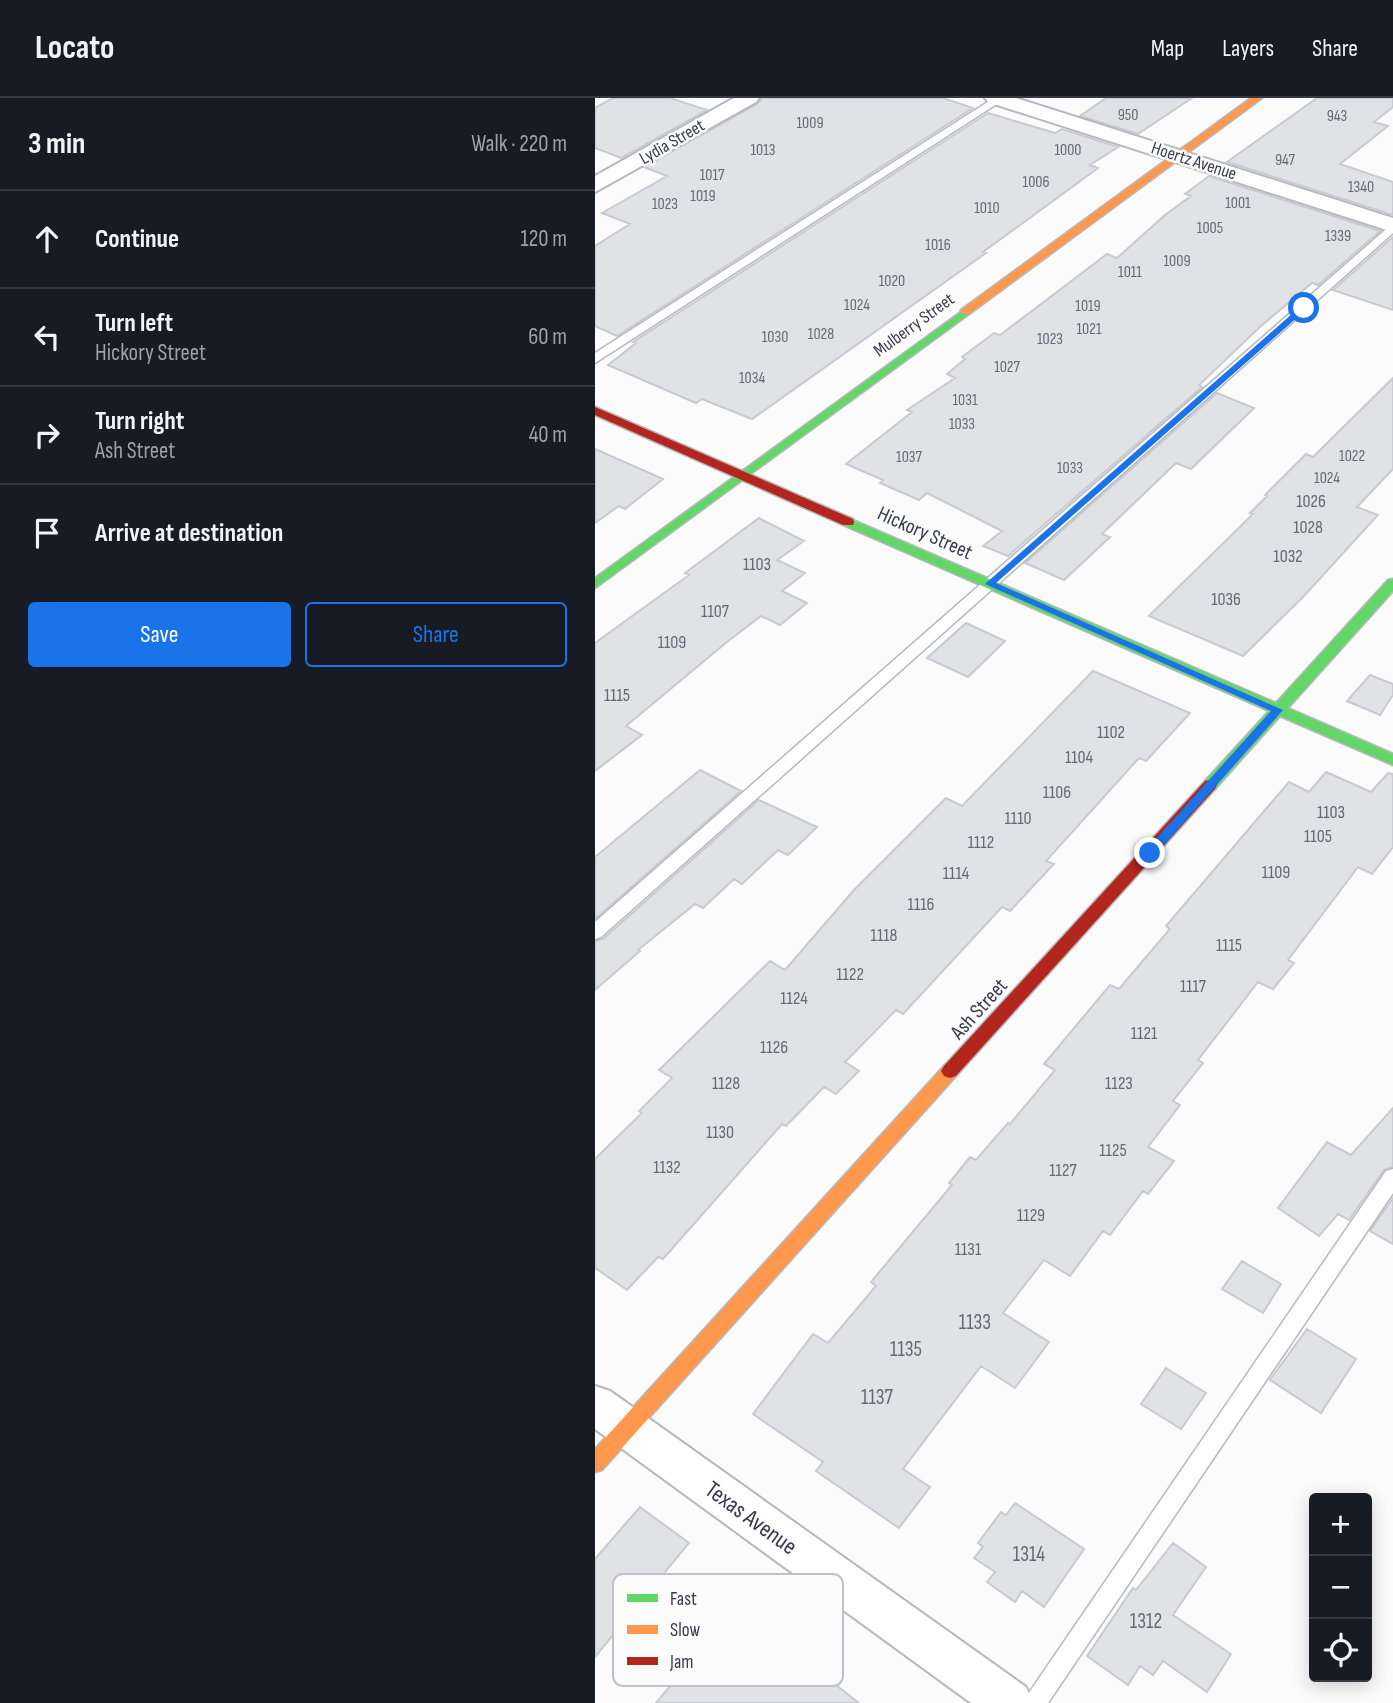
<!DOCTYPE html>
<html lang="en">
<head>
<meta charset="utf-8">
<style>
  :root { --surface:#171b24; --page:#242831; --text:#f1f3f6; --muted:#9ea1a6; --line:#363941; --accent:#1a73e8 }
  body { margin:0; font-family:"Sofia Sans Condensed",sans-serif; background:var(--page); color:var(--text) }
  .controls { position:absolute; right:21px; bottom:21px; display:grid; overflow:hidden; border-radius:7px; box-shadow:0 4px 18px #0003 }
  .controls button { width:63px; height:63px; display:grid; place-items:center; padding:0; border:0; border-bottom:2px solid var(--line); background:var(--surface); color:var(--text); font:35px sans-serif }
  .stop { position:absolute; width:21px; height:21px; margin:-16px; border:5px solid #1a73e8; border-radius:50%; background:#fff }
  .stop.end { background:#1a73e8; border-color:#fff; box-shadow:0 2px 7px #0008 }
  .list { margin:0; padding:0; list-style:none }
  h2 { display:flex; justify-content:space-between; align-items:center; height:91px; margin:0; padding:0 28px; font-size:30px }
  h2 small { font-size:23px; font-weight:400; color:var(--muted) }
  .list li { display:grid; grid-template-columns:46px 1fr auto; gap:21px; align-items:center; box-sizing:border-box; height:98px; padding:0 28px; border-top:2px solid var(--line) }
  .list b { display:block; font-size:26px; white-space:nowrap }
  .list p { margin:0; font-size:23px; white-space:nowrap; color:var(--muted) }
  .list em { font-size:23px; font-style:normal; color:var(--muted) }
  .actions { display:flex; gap:14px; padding:21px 28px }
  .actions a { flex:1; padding:16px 0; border:2px solid var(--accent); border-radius:7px; text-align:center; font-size:24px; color:var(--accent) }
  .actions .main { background:var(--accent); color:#fff }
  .icon { flex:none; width:38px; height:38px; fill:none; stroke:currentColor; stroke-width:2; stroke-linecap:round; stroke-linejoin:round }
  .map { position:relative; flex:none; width:798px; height:1605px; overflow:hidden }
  header { display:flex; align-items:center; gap:42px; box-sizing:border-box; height:98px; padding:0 35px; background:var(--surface); border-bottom:2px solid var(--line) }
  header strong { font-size:33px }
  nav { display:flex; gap:38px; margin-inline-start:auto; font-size:24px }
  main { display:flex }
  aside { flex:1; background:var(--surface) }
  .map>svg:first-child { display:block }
</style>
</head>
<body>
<header>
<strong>Locato</strong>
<nav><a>Map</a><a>Layers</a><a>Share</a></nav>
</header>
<main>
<aside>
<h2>3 min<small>Walk · 220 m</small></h2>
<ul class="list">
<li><svg class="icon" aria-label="ahead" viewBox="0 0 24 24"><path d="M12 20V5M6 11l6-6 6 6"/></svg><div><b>Continue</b></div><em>120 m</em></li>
<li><svg class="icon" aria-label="left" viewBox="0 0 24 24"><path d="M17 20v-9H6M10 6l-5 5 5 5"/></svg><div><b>Turn left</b><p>Hickory Street</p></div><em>60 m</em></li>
<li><svg class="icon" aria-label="right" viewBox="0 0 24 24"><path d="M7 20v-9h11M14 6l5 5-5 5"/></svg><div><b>Turn right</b><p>Ash Street</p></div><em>40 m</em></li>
<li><svg class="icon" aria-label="arrive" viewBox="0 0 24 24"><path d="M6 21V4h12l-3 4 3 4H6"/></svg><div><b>Arrive at destination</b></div></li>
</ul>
<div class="actions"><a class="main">Save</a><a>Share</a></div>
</aside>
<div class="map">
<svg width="798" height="1605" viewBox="0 0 798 1605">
  <rect width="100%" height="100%" fill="#fbfbfb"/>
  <path fill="#e0e2e5" stroke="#c8cad0" stroke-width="2" d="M 18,0 L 75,0 L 112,12 L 26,60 L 0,50 L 0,10 Z
    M 167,0 L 348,0 L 378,10 L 22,238 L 0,228 L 0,148 L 35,126 L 7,115 L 72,78 L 49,69 L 162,6 Z
    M 511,0 L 597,0 L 543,36 L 485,18 Z
    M 722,0 L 798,0 L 798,9 L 779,24 L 793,28 L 745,66 L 798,84 L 798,117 L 632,64 Z
    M 393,15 L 460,35 L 467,31 L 523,49 L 495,67 L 503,70 L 388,154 L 391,155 L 157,321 L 107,301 L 101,305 L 13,267 L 41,245 L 38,244 Z
    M 614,78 L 785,133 L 723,187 L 717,185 L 666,228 L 604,287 L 607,289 L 413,458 L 388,448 L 407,433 L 332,395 L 324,402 L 285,385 L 288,382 L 251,366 L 317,314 L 312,312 L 360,280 L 352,276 L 370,261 L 367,259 L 399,235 L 405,237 L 512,156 L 522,160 L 570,117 L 596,98 L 590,96 Z
    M 798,139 L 798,212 L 738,192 Z
    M 798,280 L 798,371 L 762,409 L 783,417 L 708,499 L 648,558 L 554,518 L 658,416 L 655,415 L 672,398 L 670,397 L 711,356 L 718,359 Z
    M 622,295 L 659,310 L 596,371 L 581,365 L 507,436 L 515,439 L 469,482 L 430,465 Z
    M 0,351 L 68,381 L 30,411 L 24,408 L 0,425 Z
    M 164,420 L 209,443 L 182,462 L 210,475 L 187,493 L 212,505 L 185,527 L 166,518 L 132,544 L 31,628 L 47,637 L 0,673 L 0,545 L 94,477 L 90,475 Z
    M 371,525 L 410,543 L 373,579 L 332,560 Z
    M 498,573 L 595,615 L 551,663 L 544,660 L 451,763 L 459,766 L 415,813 L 407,809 L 308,916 L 301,912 L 250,964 L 264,973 L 241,996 L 229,989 L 191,1028 L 187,1026 L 68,1161 L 63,1159 L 32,1192 L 0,1170 L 0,1061 L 47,1015 L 44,1013 L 77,980 L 64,972 L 175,863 L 190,872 L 259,792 L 351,700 L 367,708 Z
    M 775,577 L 798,586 L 798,597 L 785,617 L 752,603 Z
    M 105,672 L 146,693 L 0,821 L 0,759 Z
    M 731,674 L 776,694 L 793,675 L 798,676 L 798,749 L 777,776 L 763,769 L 693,862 L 699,865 L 678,891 L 663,884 L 603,962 L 608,965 L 578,1003 L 585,1007 L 553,1049 L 579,1063 L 553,1096 L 548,1093 L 515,1137 L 508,1133 L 475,1178 L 449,1162 L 408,1215 L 454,1244 L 420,1290 L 386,1268 L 308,1371 L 335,1389 L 304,1430 L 221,1373 L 228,1364 L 158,1316 L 218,1236 L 233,1245 L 281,1188 L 276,1184 L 357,1087 L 354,1085 L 375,1059 L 381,1062 L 413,1025 L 415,1026 L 460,972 L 449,966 L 515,887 L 524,891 L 575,831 L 571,828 L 676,705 L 694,684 L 714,694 Z
    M 164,702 L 222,729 L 193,757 L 183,752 L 147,786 L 139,781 L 108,810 L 100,806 L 43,852 L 45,853 L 0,892 L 0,843 L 8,841 Z
    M 798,1010 L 798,1069 L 789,1072 L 754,1122 L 743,1116 L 724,1138 L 683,1110 L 732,1044 L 756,1057 Z
    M 798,1100 L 798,1146 L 775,1133 Z
    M 647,1163 L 686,1186 L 668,1215 L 627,1191 Z
    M 712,1231 L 761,1261 L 726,1315 L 675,1282 Z
    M 571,1270 L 611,1295 L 586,1331 L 546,1306 Z
    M 420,1405 L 489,1451 L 449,1509 L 427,1493 L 420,1504 L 392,1484 L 400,1474 L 379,1460 L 388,1449 L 383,1445 L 406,1414 L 411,1417 Z
    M 45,1409 L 94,1445 L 0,1559 L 0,1461 Z
    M 578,1445 L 611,1469 L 578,1517 L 636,1556 L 612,1594 L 568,1563 L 558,1577 L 545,1568 L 533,1587 L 492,1558 L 538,1490 L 541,1492 Z
    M 141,1509 L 264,1605 L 61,1605 Z"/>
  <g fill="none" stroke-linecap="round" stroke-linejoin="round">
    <defs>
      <path id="lane" d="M 399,0 L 411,0 L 0,265 L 0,255 Z
        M 798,125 L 798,135 L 6,839 L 0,841 L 0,824 Z
        M 798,1071 L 798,1095 L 453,1605 L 427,1605 L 791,1073 Z"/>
      <path id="street" d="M 139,0 L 164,0 L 161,4 L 0,94 L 0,78 Z
        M 390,0 L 421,0 L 798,120 L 798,134 L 393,4 Z
        M 0,1288 L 15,1293 L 431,1589 L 438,1605 L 376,1605 L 0,1331 Z"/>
      <path id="fast" d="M 370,211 L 376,214 L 374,216 L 0,490 L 0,480 Z
        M 253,420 L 681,605 L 793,482 L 798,481 L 798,493 L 693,610 L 798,656 L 798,667 L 685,618 L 620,691 L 610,691 L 608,687 L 610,683 L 674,613 L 248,427 L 248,421 Z"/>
      <path id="slow" d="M 656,0 L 667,0 L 374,216 L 366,216 L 366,212 Z
        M 355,966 L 361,968 L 364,973 L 361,978 L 7,1372 L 0,1374 L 0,1351 L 349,968 Z"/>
      <path id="jam" d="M 0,309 L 258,421 L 259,424 L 258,427 L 248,427 L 0,317 Z
        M 615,682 L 620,683 L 622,687 L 620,691 L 361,978 L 355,980 L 349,978 L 346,973 L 349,968 L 610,683 Z"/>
    </defs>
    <use href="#lane" stroke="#b7b8be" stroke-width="3"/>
    <use href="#street" stroke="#b7b8be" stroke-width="4"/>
    <use href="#fast" stroke="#b7b8be" stroke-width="3"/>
    <use href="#slow" stroke="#b7b8be" stroke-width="3"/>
    <use href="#jam" stroke="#b7b8be" stroke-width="3"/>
    <use href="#lane" fill="#fefefe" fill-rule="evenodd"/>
    <use href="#street" fill="#fefefe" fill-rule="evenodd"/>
    <use href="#fast" fill="#63d668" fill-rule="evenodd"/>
    <use href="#slow" fill="#ff974d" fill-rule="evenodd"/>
    <use href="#jam" fill="#b3261e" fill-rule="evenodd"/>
  </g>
  <path fill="#1a73e8" d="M 706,208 L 713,210 L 401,485 L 688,612 L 559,758 L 555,759 L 549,755 L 551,752 L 676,613 L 390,486 Z"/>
  <g text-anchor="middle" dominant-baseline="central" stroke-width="5" stroke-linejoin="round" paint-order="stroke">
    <g font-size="16" fill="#666874">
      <text x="533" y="17">950</text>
      <text x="742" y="18">943</text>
      <text x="215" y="25">1009</text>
      <text x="168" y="52">1013</text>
      <text x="473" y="52">1000</text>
      <text x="690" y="62">947</text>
      <text x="117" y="77">1017</text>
      <text x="441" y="84">1006</text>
      <text x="766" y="89">1340</text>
      <text x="108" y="98">1019</text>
      <text x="643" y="105">1001</text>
      <text x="70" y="106">1023</text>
      <text x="392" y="110">1010</text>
      <text x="615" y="130">1005</text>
      <text x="743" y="138">1339</text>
      <text x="343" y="147">1016</text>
      <text x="582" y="163">1009</text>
      <text x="535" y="174">1011</text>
      <text x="297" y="183">1020</text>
      <text x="262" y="207">1024</text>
      <text x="493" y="208">1019</text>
      <text x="494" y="231">1021</text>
      <text x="226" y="236">1028</text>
      <text x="180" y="239">1030</text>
      <text x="455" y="241">1023</text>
      <text x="412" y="269">1027</text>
      <text x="157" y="280">1034</text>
      <text x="370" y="302">1031</text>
      <text x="367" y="326">1033</text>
      <text x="757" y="358">1022</text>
      <text x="314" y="359">1037</text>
      <text x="475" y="370">1033</text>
      <text x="732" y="380">1024</text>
    </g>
    <g font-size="18" fill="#383b49" stroke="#fbfbfb">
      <text transform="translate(77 44) rotate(-30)">Lydia Street</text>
      <text transform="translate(599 63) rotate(18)">Hoertz Avenue</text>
      <text transform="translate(319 227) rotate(-36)">Mulberry Street</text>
    </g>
    <g font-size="18" fill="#666874">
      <text x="716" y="403">1026</text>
      <text x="713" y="429">1028</text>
      <text x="693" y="458">1032</text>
      <text x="162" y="466">1103</text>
      <text x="631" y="501">1036</text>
      <text x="120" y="513">1107</text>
      <text x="77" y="544">1109</text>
      <text x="22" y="597">1115</text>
      <text x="516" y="634">1102</text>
      <text x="484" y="659">1104</text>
      <text x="462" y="694">1106</text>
      <text x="736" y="714">1103</text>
      <text x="423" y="720">1110</text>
      <text x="723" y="738">1105</text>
      <text x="386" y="744">1112</text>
      <text x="681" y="774">1109</text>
      <text x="361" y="775">1114</text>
      <text x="326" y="806">1116</text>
      <text x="289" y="837">1118</text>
      <text x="634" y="847">1115</text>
      <text x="255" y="876">1122</text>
      <text x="598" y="888">1117</text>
      <text x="199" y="900">1124</text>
      <text x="549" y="935">1121</text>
      <text x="179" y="949">1126</text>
      <text x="131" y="985">1128</text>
      <text x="524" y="985">1123</text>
      <text x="125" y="1034">1130</text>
      <text x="518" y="1052">1125</text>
      <text x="72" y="1069">1132</text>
      <text x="468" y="1072">1127</text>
      <text x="436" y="1117">1129</text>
      <text x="373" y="1151">1131</text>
    </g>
    <g font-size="21" fill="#383b49" stroke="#fbfbfb">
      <text transform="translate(330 435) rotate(24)">Hickory Street</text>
      <text transform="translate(384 911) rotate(-48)">Ash Street</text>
    </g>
    <g font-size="21" fill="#666874">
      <text x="380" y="1224">1133</text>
      <text x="311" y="1251">1135</text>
      <text x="282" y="1299">1137</text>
      <text x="434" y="1456">1314</text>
      <text x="551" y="1523">1312</text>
    </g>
    <g font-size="24" fill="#383b49" stroke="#fbfbfb">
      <text transform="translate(156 1420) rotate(36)">Texas Avenue</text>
    </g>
  </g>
  <rect x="18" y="1476" width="230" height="112" rx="10" fill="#fbfbfb" stroke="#c0c1c6" stroke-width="2"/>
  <rect x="32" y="1496" width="31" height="8" fill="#63d668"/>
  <rect x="32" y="1527" width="31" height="9" fill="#ff974d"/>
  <rect x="32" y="1559" width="31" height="8" fill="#b3261e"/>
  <g font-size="19" fill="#383b49">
    <text x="75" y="1507">Fast</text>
    <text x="75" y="1538">Slow</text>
    <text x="75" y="1570">Jam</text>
  </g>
</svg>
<div class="controls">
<button>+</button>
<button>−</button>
<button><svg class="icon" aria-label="locate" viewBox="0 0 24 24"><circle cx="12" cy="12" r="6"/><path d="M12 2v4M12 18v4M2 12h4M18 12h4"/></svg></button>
</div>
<div class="stop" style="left:709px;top:210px"></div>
<div class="stop end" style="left:555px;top:755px"></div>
</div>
</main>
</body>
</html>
